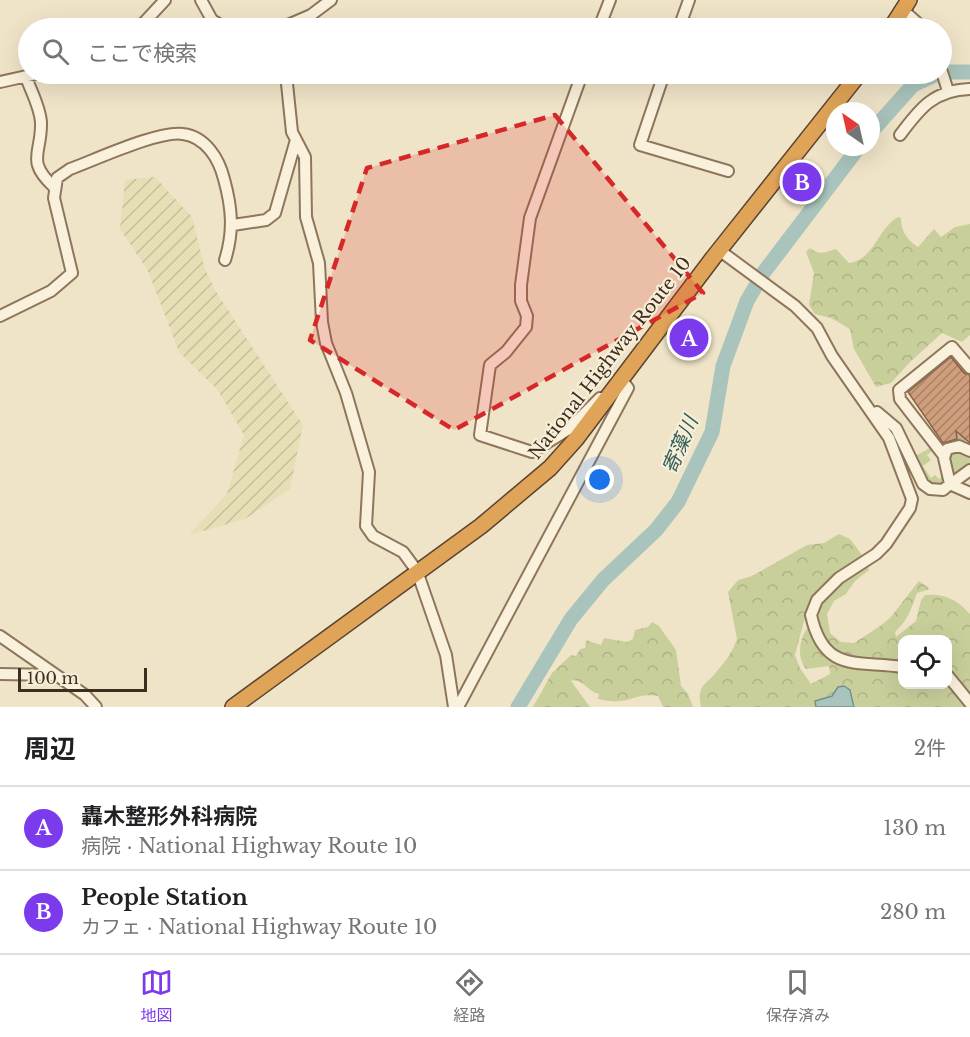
<!DOCTYPE html>
<html lang="ja">
<head>
<meta charset="utf-8">
<style>
  :root { --surface:#fff; --page:#f6f6f6; --text:#202124; --muted:#757577; --line:#e0e0e0; --accent:#7c3aed }
  body { margin:0; font-family:"Libre Baskerville","Noto Sans JP",serif; background:var(--page); color:var(--text) }
  .controls { position:absolute; right:18px; bottom:18px; display:grid; overflow:hidden; border-radius:12px; box-shadow:0 6px 24px #0002 }
  .controls button { width:54px; height:54px; display:grid; place-items:center; padding:0; border:0; border-bottom:2px solid var(--line); background:var(--surface); color:var(--text); font:30px sans-serif }
  .compass { position:absolute; left:826px; top:102px; width:54px; height:54px; border-radius:50%; background:var(--surface); box-shadow:0 6px 24px #0002; rotate:326deg }
  .scale { position:absolute; left:18px; bottom:15px; width:129px; box-sizing:border-box; padding-left:6px; border:3px solid #3d2e20; border-top:0; font-size:16px; line-height:21px; white-space:nowrap; color:#3d2e20; -webkit-text-stroke:4px #f7eed8; paint-order:stroke }
  .you { position:absolute; left:600px; top:480px; width:21px; height:21px; margin:-15px; border:4px solid #fff; border-radius:50%; background:#1a73e8; box-shadow:0 0 0 9px #1a73e833 }
  .badge { display:grid; place-items:center; width:39px; height:39px; border-radius:50%; background:var(--accent); color:#fff; font-size:20px; font-weight:700 }
  .pin { position:absolute; translate:-50% -50%; border:3px solid #fff; box-shadow:0 2px 6px #0006 }
  .list { margin:0; padding:0; list-style:none }
  h2 { display:flex; justify-content:space-between; align-items:center; height:78px; margin:0; padding:0 24px; font-size:26px }
  h2 small { font-size:20px; font-weight:400; color:var(--muted) }
  .list li { display:grid; grid-template-columns:39px 1fr auto; gap:18px; align-items:center; box-sizing:border-box; height:84px; padding:0 24px; border-top:2px solid var(--line) }
  .list b { display:block; font-size:22px; white-space:nowrap }
  .list p { margin:0; font-size:20px; white-space:nowrap; color:var(--muted) }
  .list em { font-size:20px; font-style:normal; color:var(--muted) }
  .icon { flex:none; width:33px; height:33px; fill:none; stroke:currentColor; stroke-width:2; stroke-linecap:round; stroke-linejoin:round }
  .map { position:relative; flex:none; width:970px; height:707px; overflow:hidden }
  .search { position:absolute; background:var(--surface); box-shadow:0 6px 24px #0002; left:18px; right:18px; top:18px; height:66px; display:flex; align-items:center; gap:15px; box-sizing:border-box; padding:0 21px; border-radius:33px; color:var(--muted); font-size:22px }
  .sheet { height:246px; background:var(--surface) }
  nav { display:flex; justify-content:space-around; align-items:center; box-sizing:border-box; height:84px; border-top:2px solid var(--line); background:var(--surface); font-size:16px; color:var(--muted) }
  nav a { display:grid; justify-items:center; gap:3px }
  nav .on { color:var(--accent) }
  .map>svg:first-child { display:block }
</style>
</head>
<body>
<div class="map">
<svg width="970" height="707" viewBox="0 0 970 707">
  <defs>
    <pattern id="farmland-furrows" width="10" height="10" patternUnits="userSpaceOnUse" patternTransform="scale(1.5)"><rect width="10" height="10" fill="#e6deb5"/><path d="M-1 1l2-2M0 10L10 0M9 11l2-2" fill="none" stroke="#c6bf9b"/></pattern>
    <pattern id="forest-crowns" width="20" height="18" patternUnits="userSpaceOnUse" patternTransform="scale(1.5)"><rect width="20" height="18" fill="#c9cf9b"/><path d="M2 6a3 3 0 1 1 6 0M12 15a3 3 0 1 1 6 0" fill="none" stroke="#aeb285"/></pattern>
    <pattern id="building-hatch" width="6" height="6" patternUnits="userSpaceOnUse" patternTransform="scale(1.5)"><rect width="6" height="6" fill="#cf9f7d"/><path d="M-1 1l2-2M0 6l6-6M5 7l2-2" fill="none" stroke="#a98266"/></pattern>
  </defs>
  <rect width="100%" height="100%" fill="#f0e4c8"/>
  <path fill="url(#farmland-furrows)" d="M 155,177 L 192,217 L 205,269 L 215,290 L 303,425 L 290,489 L 245,519 L 189,535 L 227,494 L 244,435 L 217,389 L 179,352 L 148,271 L 120,229 L 125,180 Z"/>
  <path fill="#c9cf9b" d="M 930,448 L 932,451 L 927,455 L 931,460 L 923,466 L 931,478 L 935,475 L 939,479 L 944,475 L 944,482 L 937,487 L 927,482 L 915,456 Z
    M 964,451 L 970,456 L 970,465 L 955,475 L 949,461 L 949,452 Z"/>
  <path fill="url(#forest-crowns)" fill-rule="evenodd" d="M 898,217 L 901,218 C 901,231 907,240 918,247 L 934,229 L 941,237 L 955,227 L 970,224 L 970,335 L 962,342 L 942,333 L 910,362 L 891,383 L 876,387 L 854,349 L 850,329 L 831,318 L 815,314 L 809,305 L 814,273 L 806,252 L 810,248 C 821,256 824,252 836,249 L 849,263 C 875,259 877,229 898,217 Z
    M 839,534 L 850,539 L 862,555 L 862,559 L 821,591 L 804,621 L 795,655 L 800,668 L 811,684 L 830,674 L 829,666 L 806,669 C 795,656 800,631 814,622 C 810,596 846,574 866,563 L 869,570 L 855,581 L 846,594 L 834,601 L 827,614 L 830,633 L 841,642 L 854,643 L 880,626 L 890,618 L 919,581 L 930,589 L 917,593 C 911,609 909,619 895,632 L 896,637 L 916,621 L 921,600 L 925,595 C 944,593 958,600 970,614 L 970,707 L 855,707 L 851,690 L 838,687 L 832,695 L 816,701 L 816,707 L 701,707 C 696,684 707,685 717,671 C 725,662 733,651 737,639 L 728,592 L 738,580 L 752,576 L 807,545 L 824,543 ZM 902,640 L 948,640 L 948,684 L 902,684 Z
    M 652,622 L 659,626 L 676,650 L 681,686 L 688,694 L 693,707 L 663,707 L 658,696 C 631,692 631,707 598,699 L 599,694 C 587,691 585,681 573,680 L 571,681 L 590,707 L 533,707 L 552,673 L 571,655 L 576,656 L 580,649 L 585,648 L 586,640 L 601,645 L 604,638 L 627,642 L 633,639 L 635,630 L 648,627 Z"/>
  <path fill="#a9c4bc" stroke="#6f938a" stroke-width="1.5" d="M 844,686 L 850,690 L 854,707 L 816,707 L 815,701 L 832,696 L 838,687 Z"/>
  <path fill="#0003" d="M 806,172 L 818,181 L 816,184 L 820,187 L 810,201 L 806,198 Z
    M 951,359 L 970,375 L 970,441 L 965,437 L 966,444 L 954,447 L 944,442 Z"/>
  <g fill="none" stroke-linecap="round" stroke-linejoin="round">
    <path stroke="#a9c4bc" stroke-width="15" d="M 942,72 L 970,72
      M 871,132 L 913,85 L 937,74
      M 518,707 L 571,619 L 603,580 L 656,530 L 678,502 L 712,432 L 723,366 L 747,301 L 764,272 L 859,147"/>
  </g>
  <path fill="url(#building-hatch)" stroke="#8d5f41" stroke-width="1.5" d="M 801,168 L 814,178 L 812,180 L 816,184 L 805,200 L 789,184 Z
    M 951,357 L 964,373 L 970,375 L 970,443 L 956,431 L 957,439 L 943,443 L 908,392 Z"/>
  <g fill="none" stroke-linecap="round" stroke-linejoin="round">
    <defs>
      <path id="minor" d="M 201,0 L 212,20 L 225,28
        M 907,7 L 903,10 L 923,28
        M 139,28 L 165,0
        M 281,28 L 311,15 L 331,0
        M 599,28 L 610,0
        M 679,28 L 689,0
        M 942,72 L 948,91
        M 286,74 L 292,132 L 305,157 L 306,217 L 319,263 L 322,322 L 326,343 L 346,393 L 369,472 L 366,526 L 373,536 L 403,552 L 417,571 L 446,655 L 454,707
        M 582,74 L 530,218 L 521,285 L 521,301 L 527,316 L 526,327 L 506,352 L 490,365 L 480,435 L 532,452 L 569,429 L 600,398
        M 664,74 L 640,145 L 728,171
        M 26,77 C 31,91 40,107 41,122 C 42,154 25,160 54,187
        M 0,82 L 36,74
        M 900,135 C 920,108 934,90 970,89
        M 233,225 L 266,220 L 275,213 L 296,140
        M 719,250 L 795,306 L 817,328 L 832,356 L 889,438 L 912,499 L 910,508 L 886,544 L 876,554 L 839,578 L 817,600 L 811,615 C 824,674 858,660 902,667
        M 0,316 L 51,291 L 72,273 L 54,198 L 57,178 L 70,169 C 95,160 159,130 183,134 C 206,137 219,159 224,179 C 232,208 234,231 225,260
        M 877,412 L 896,428 L 923,484 L 930,489 L 943,490 L 950,484 L 944,458 L 947,449 L 959,446 L 970,451
        M 944,456 L 900,399 L 899,390 L 952,347 L 970,368
        M 952,485 L 970,493
        M 948,486 L 970,470
        M 0,636 L 85,695 L 96,707
        M 0,674 L 54,675
        M 948,676 L 970,703
        M 458,707 L 628,388 L 621,379 L 618,382"/>
      <path id="highway" d="M 891,28 L 909,0
        M 233,707 L 481,526 L 550,468 L 576,439 L 713,258 L 859,74"/>
    </defs>
    <use href="#minor" stroke="#8d765c" stroke-width="14"/>
    <use href="#highway" stroke="#5b4430" stroke-width="18"/>
    <use href="#minor" stroke="#faf1dc" stroke-width="10"/>
    <use href="#highway" stroke="#e0a458" stroke-width="15"/>
  </g>
  <path fill="#d62828" fill-opacity="0.2" stroke="#d62828" stroke-width="4.5" stroke-dasharray="12 8" stroke-linejoin="round" d="M 555,115 L 703,293 L 454,430 L 310,340 L 367,168 Z"/>
  <g text-anchor="middle" dominant-baseline="central" stroke-width="4.5" stroke-linejoin="round" paint-order="stroke">
    <g font-size="18" fill="#3d2e20" stroke="#f7eed8">
      <text transform="translate(610 358) rotate(-52)">National Highway Route 10</text>
    </g>
    <g font-size="20" font-style="italic" fill="#2f5d5a" stroke="#f7eed8">
      <text transform="translate(680 445) rotate(-67)">寄藻川</text>
    </g>
  </g>
</svg>
<div class="controls">
<button><svg class="icon" aria-label="locate" viewBox="0 0 24 24"><circle cx="12" cy="12" r="6"/><path d="M12 2v4M12 18v4M2 12h4M18 12h4"/></svg></button>
</div>
<svg class="compass" viewBox="-18 -18 36 36"><path d="M0-13l5 13h-10z" fill="#e53935"/><path d="M0 13l5-13h-10z" fill="#757577"/></svg>
<div class="scale">100 m</div>
<div class="you"></div>
<div class="pin badge" style="left:689px;top:338px">A</div>
<div class="pin badge" style="left:802px;top:182px">B</div>
<div class="search"><svg class="icon" aria-label="search" viewBox="0 0 24 24"><circle cx="10" cy="10" r="6"/><path d="M15 15l6 6"/></svg>ここで検索</div>
</div>
<section class="sheet">
<h2>周辺<small>2件</small></h2>
<ul class="list">
<li><span class="badge">A</span><div><b>轟木整形外科病院</b><p>病院 · National Highway Route 10</p></div><em>130 m</em></li>
<li><span class="badge">B</span><div><b>People Station</b><p>カフェ · National Highway Route 10</p></div><em>280 m</em></li>
</ul>
</section>
<nav>
<a class="on"><svg class="icon" aria-label="map" viewBox="0 0 24 24"><path d="M3 6l6-2 6 2 6-2v14l-6 2-6-2-6 2zM9 4v14M15 6v14"/></svg>地図</a>
<a><svg class="icon" aria-label="directions" viewBox="0 0 24 24"><path d="M12 3l9 9-9 9-9-9zM9 14v-3h6M13 9l2 2-2 2"/></svg>経路</a>
<a><svg class="icon" aria-label="saved" viewBox="0 0 24 24"><path d="M7 4h10v16l-5-4-5 4z"/></svg>保存済み</a>
</nav>
</body>
</html>
